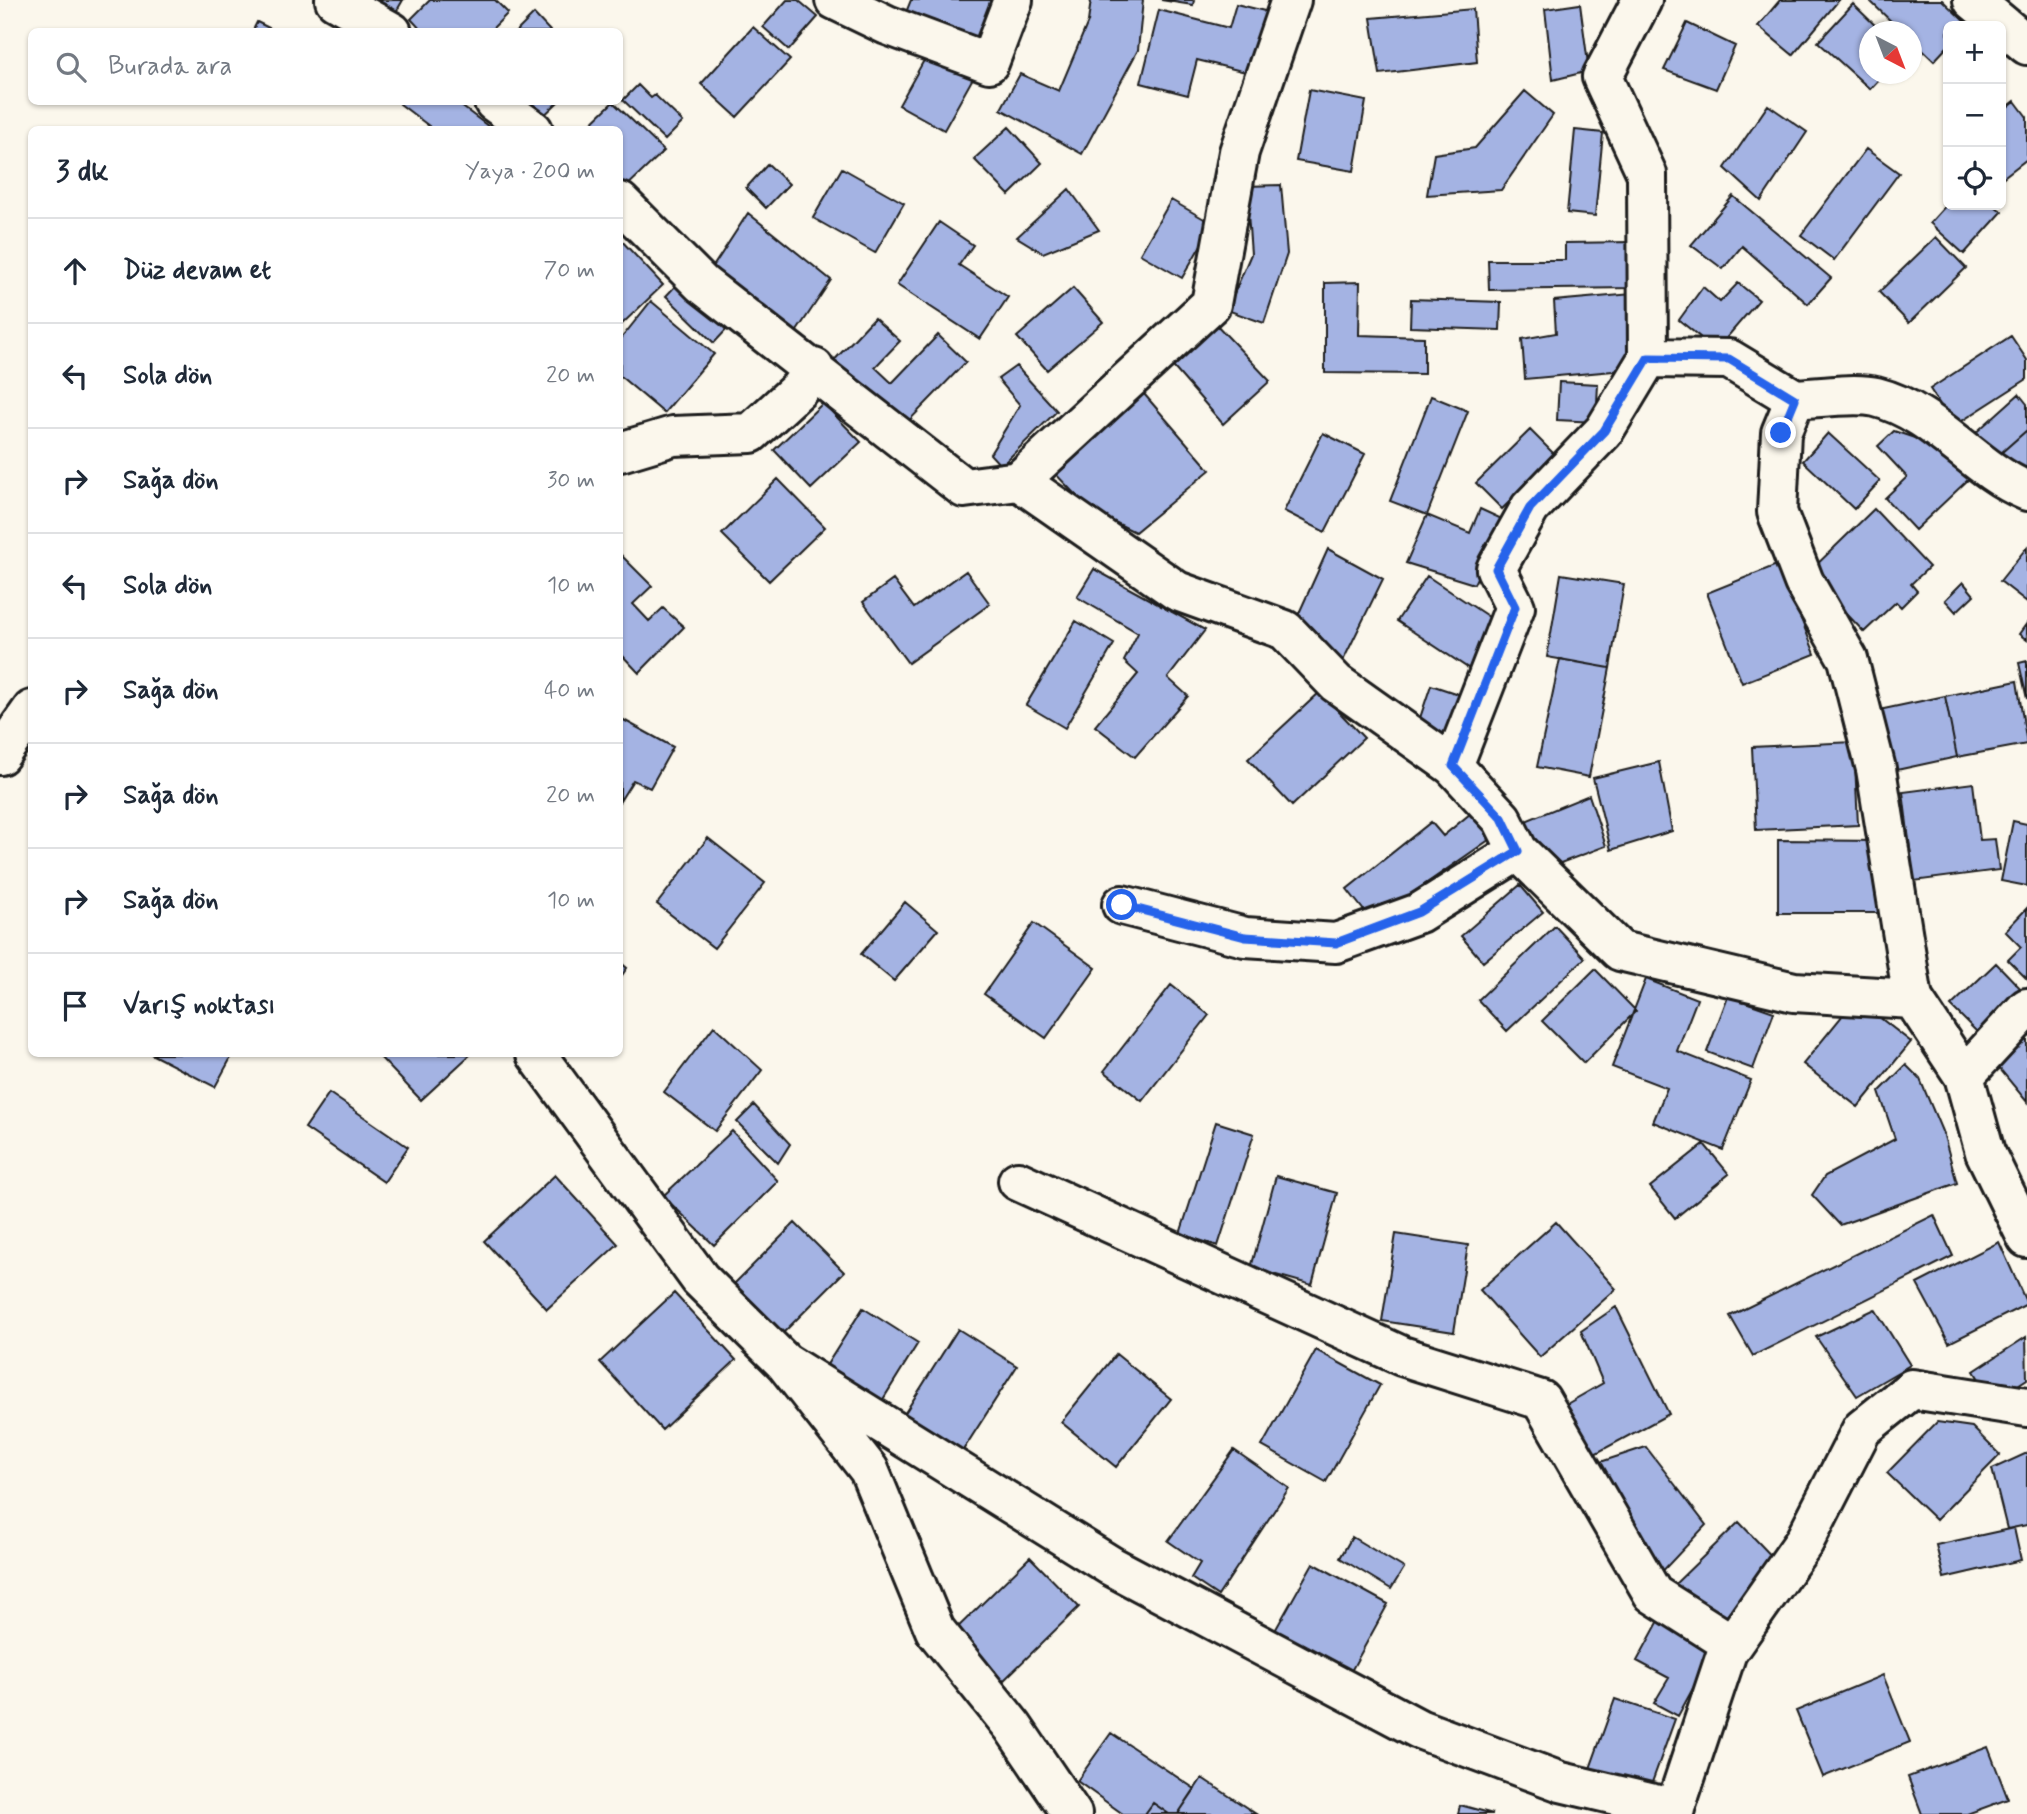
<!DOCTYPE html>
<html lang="tr">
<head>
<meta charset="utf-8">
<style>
  :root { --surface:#fff; --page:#f2f2f3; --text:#1f2937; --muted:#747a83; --line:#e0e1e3 }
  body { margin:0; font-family:Mynerve,sans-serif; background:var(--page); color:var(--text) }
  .controls { position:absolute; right:21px; top:21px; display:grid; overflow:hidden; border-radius:10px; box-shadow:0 2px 5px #0004 }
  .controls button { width:63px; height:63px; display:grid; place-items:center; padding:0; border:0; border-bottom:2px solid var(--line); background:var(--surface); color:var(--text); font:35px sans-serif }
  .compass { position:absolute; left:1859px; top:21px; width:63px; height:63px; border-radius:50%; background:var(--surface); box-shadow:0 2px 5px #0004; rotate:138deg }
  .stop { position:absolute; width:21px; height:21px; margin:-16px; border:5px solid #2563eb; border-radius:50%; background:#fff }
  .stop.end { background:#2563eb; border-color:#fff; box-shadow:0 2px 7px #0008 }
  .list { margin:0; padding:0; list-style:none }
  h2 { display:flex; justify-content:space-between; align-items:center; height:91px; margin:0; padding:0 28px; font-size:30px }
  h2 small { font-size:23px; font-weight:400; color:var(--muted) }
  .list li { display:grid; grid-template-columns:46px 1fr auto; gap:21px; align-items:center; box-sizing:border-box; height:105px; padding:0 28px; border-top:2px solid var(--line) }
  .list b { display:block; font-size:26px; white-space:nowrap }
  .list em { font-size:23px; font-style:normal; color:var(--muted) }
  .icon { flex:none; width:38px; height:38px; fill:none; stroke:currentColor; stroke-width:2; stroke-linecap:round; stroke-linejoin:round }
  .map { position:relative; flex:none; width:2027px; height:1814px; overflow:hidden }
  .search { position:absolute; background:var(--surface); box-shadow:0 2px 5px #0004; left:28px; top:28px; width:595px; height:77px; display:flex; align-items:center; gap:18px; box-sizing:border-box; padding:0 24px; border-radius:10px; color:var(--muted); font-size:26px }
  .panel { position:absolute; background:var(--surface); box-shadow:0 2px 5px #0004; left:28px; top:126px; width:595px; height:931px; border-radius:10px }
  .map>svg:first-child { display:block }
</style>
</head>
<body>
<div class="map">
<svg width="2027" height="1814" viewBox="0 0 2027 1814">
  <rect width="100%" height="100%" fill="#fbf7ec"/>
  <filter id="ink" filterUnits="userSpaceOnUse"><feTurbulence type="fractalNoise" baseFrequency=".0143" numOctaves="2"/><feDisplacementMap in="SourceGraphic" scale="14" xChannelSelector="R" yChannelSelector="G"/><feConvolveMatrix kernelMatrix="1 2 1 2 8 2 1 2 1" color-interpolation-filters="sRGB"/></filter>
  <g filter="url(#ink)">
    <path fill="#a4b3e3" stroke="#1c1c1c" stroke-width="2" d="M 357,0 L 403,0 L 392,19 Z
      M 430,0 L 495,0 L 508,13 L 489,32 L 423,32 L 411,19 Z
      M 787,0 L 798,0 L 818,17 L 789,50 L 763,27 Z
      M 911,0 L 997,0 L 981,44 L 905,15 Z
      M 1091,0 L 1143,0 L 1138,50 L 1082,154 L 1001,109 L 1020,74 L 1059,91 L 1088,22 Z
      M 1161,0 L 1194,0 L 1193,5 Z
      M 1780,0 L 1839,0 L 1793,55 L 1758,26 Z
      M 1869,0 L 1942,0 L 1968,25 L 1948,26 L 1948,46 L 1934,61 L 1912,40 L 1912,32 L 1902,32 Z
      M 1236,4 L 1277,14 L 1258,75 L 1197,60 L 1188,95 L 1141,83 L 1159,10 L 1229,28 Z
      M 1580,4 L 1589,71 L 1553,80 L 1545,9 Z
      M 1853,4 L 1882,32 L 1870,32 L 1870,74 L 1884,74 L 1870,89 L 1818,42 Z
      M 1473,9 L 1477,62 L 1380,74 L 1371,18 Z
      M 534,14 L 551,32 L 516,32 Z
      M 257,22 L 277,32 L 252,32 Z
      M 1687,23 L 1735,46 L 1716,89 L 1664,70 Z
      M 753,27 L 790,60 L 737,117 L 701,84 Z
      M 928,53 L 973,78 L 944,130 L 899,105 Z
      M 638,85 L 651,98 L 655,95 L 683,122 L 665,140 L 623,100 Z
      M 1309,90 L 1366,101 L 1354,171 L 1296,161 Z
      M 1525,91 L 1553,115 L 1501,190 L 1427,195 L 1434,154 L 1475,148 Z
      M 2015,101 L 2027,117 L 2027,159 L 2001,179 L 2001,112 Z
      M 401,102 L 456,102 L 493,130 L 427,130 L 429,126 L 400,104 Z
      M 515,102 L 558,102 L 536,123 Z
      M 613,102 L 664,151 L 621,192 L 620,130 L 584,130 Z
      M 1768,105 L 1807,132 L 1761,201 L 1725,168 Z
      M 1009,127 L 1042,163 L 1009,195 L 974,159 Z
      M 1575,130 L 1603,133 L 1595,216 L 1567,213 Z
      M 1866,149 L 1899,173 L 1834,260 L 1801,235 Z
      M 768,164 L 789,184 L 766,208 L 746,188 Z
      M 842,168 L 904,203 L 875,253 L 813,218 Z
      M 1281,185 L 1287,254 L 1264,323 L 1227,310 L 1251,254 L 1246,186 Z
      M 1069,189 L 1099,230 L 1043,253 L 1017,237 Z
      M 1733,196 L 1831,278 L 1808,304 L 1742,246 L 1723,269 L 1691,245 Z
      M 1171,200 L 1213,224 L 1182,278 L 1140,254 Z
      M 1948,203 L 1994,205 L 2002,212 L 1964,254 L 1930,223 Z
      M 748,213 L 831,280 L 795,334 L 705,279 Z
      M 939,222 L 973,245 L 959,265 L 1008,297 L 980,339 L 897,285 Z
      M 1936,237 L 1966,268 L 1909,323 L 1879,292 Z
      M 620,239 L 663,285 L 620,326 Z
      M 1631,242 L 1632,288 L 1489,290 L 1488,260 L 1565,260 L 1565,243 Z
      M 680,281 L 728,328 L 714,343 L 666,296 Z
      M 1360,282 L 1359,335 L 1424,337 L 1424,374 L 1325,373 L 1325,283 Z
      M 1738,283 L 1759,300 L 1716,350 L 1679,320 L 1703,287 L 1720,302 Z
      M 1073,288 L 1103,322 L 1047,370 L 1017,337 Z
      M 1632,294 L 1635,369 L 1525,379 L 1522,339 L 1556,333 L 1554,301 Z
      M 1411,299 L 1501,302 L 1500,330 L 1410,327 Z
      M 651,301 L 714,354 L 664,413 L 620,376 L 620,340 Z
      M 874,318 L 900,341 L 875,367 L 892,383 L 938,335 L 966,362 L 900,430 L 826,369 Z
      M 1213,321 L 1270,381 L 1223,424 L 1168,361 Z
      M 2011,336 L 2027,360 L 2027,379 L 1954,426 L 1930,389 Z
      M 1016,366 L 1057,411 L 1001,466 L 990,454 L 1020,405 L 998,379 Z
      M 1559,382 L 1598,384 L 1596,422 L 1557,420 Z
      M 1138,387 L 1210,470 L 1135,532 L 1090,510 L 1049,467 Z
      M 2019,394 L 2027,404 L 2027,430 L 1993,460 L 1972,436 Z
      M 1431,396 L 1468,411 L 1427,515 L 1390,501 Z
      M 823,403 L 861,442 L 811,489 L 774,450 Z
      M 1530,430 L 1556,456 L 1502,509 L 1476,483 Z
      M 2027,430 L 2027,474 L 1993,460 Z
      M 1894,431 L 1941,447 L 1970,478 L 1915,530 L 1885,498 L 1907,477 L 1878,446 Z
      M 1323,433 L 1365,454 L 1325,532 L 1284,511 Z
      M 1828,433 L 1880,481 L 1854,509 L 1803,461 Z
      M 778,479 L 825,527 L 769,581 L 722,534 Z
      M 1480,509 L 1504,520 L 1474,584 L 1406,563 L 1427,515 L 1470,533 Z
      M 1874,509 L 1929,567 L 1911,584 L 1917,591 L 1901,607 L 1896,602 L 1864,632 L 1808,573 Z
      M 2027,547 L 2027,602 L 2000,581 Z
      M 1328,549 L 1383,579 L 1340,667 L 1295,622 Z
      M 620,554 L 652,586 L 633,604 L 649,621 L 663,608 L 684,627 L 639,673 L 620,653 Z
      M 1779,564 L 1815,654 L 1742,683 L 1707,593 Z
      M 1094,569 L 1205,630 L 1168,678 L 1188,696 L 1135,757 L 1095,726 L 1138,674 L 1124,661 L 1138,633 L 1077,597 Z
      M 966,571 L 990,604 L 908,663 L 863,602 L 893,580 L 914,608 Z
      M 1561,574 L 1624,584 L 1610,668 L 1547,657 Z
      M 1427,576 L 1501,625 L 1471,670 L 1397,621 Z
      M 1963,582 L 1974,595 L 1956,612 L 1945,600 Z
      M 1076,621 L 1114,644 L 1065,728 L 1026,705 Z
      M 2027,623 L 2027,640 L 2019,634 Z
      M 1560,659 L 1610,668 L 1589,777 L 1537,767 Z
      M 2027,661 L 2027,699 L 2019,663 Z
      M 2017,681 L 2027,744 L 1957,757 L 1945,696 Z
      M 1431,685 L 1464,696 L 1448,741 L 1416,730 Z
      M 1320,692 L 1364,738 L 1292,806 L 1248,759 Z
      M 1945,696 L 1957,757 L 1892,771 L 1879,710 Z
      M 620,718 L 673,747 L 650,788 L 633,780 L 620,801 Z
      M 1854,742 L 1858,825 L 1756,830 L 1752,747 Z
      M 1659,762 L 1672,831 L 1611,850 L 1593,778 Z
      M 1973,783 L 1980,840 L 1995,839 L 1999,870 L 1914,881 L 1903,792 Z
      M 1589,795 L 1606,846 L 1542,870 L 1523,822 Z
      M 1476,809 L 1496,835 L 1372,921 L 1347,889 L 1431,822 L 1443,836 Z
      M 2013,821 L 2027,824 L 2027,886 L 2001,881 Z
      M 708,838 L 765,883 L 714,948 L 657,904 Z
      M 1778,840 L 1879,841 L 1878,913 L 1778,913 Z
      M 1520,885 L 1543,912 L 1483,962 L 1461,936 Z
      M 905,902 L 938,930 L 894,981 L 861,954 Z
      M 2027,908 L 2027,979 L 2008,960 L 2021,947 L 2005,931 Z
      M 1034,923 L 1096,968 L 1046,1038 L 984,994 Z
      M 1555,926 L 1585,958 L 1507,1031 L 1478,1000 Z
      M 620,962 L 627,968 L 620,978 Z
      M 1996,963 L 2025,993 L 1981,1036 L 1951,1006 Z
      M 1595,969 L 1636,1011 L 1584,1063 L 1542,1021 Z
      M 1646,979 L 1697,999 L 1677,1051 L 1751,1080 L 1723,1150 L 1653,1122 L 1667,1088 L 1612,1067 Z
      M 1171,985 L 1209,1015 L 1142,1101 L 1104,1071 Z
      M 1728,996 L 1774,1012 L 1753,1069 L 1707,1052 Z
      M 1856,999 L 1911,1042 L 1858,1107 L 1803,1064 Z
      M 714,1026 L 762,1070 L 715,1131 L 664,1092 Z
      M 2027,1026 L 2027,1102 L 1990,1057 Z
      M 151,1054 L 233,1054 L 215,1087 Z
      M 377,1054 L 471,1054 L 421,1100 Z
      M 1906,1065 L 1920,1079 L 1944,1136 L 1957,1183 L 1840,1225 L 1812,1195 L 1825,1176 L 1895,1139 L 1879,1092 Z
      M 329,1093 L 408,1147 L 384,1182 L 305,1128 Z
      M 754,1105 L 790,1144 L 778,1163 L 737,1122 Z
      M 1216,1122 L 1254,1134 L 1218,1246 L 1180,1234 Z
      M 732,1131 L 778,1181 L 714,1245 L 663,1196 Z
      M 1704,1144 L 1729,1174 L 1675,1218 L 1650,1187 Z
      M 555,1175 L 618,1244 L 547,1309 L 484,1241 Z
      M 1276,1176 L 1337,1193 L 1312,1285 L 1251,1268 Z
      M 1934,1215 L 1953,1256 L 1753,1356 L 1730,1316 Z
      M 1556,1222 L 1616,1289 L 1540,1357 L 1480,1290 Z
      M 795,1223 L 844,1272 L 776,1340 L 727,1291 Z
      M 1396,1234 L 1468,1245 L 1454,1332 L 1382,1321 Z
      M 1999,1242 L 2027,1304 L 1949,1343 L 1917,1284 Z
      M 674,1293 L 736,1360 L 662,1430 L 600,1362 Z
      M 1616,1307 L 1669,1414 L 1593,1455 L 1565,1405 L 1603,1383 L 1581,1331 Z
      M 863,1308 L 918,1343 L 877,1409 L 821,1374 Z
      M 1875,1309 L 1910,1365 L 1857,1396 L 1816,1337 Z
      M 958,1329 L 1017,1366 L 956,1461 L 898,1424 Z
      M 2026,1337 L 2027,1379 L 1993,1401 L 1974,1371 Z
      M 1316,1350 L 1380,1385 L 1326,1482 L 1262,1446 Z
      M 1116,1354 L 1171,1399 L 1116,1467 L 1061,1422 Z
      M 1937,1422 L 1972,1427 L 2000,1455 L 1936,1520 L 1887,1473 Z
      M 1646,1447 L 1706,1525 L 1658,1576 L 1585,1467 Z
      M 1234,1450 L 1289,1488 L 1218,1596 L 1191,1578 L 1200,1563 L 1168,1541 Z
      M 2027,1453 L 2027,1525 L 2007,1529 L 1992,1469 Z
      M 1739,1522 L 1780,1565 L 1715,1627 L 1674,1585 Z
      M 2014,1528 L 2021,1560 L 1944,1578 L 1936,1545 Z
      M 1352,1537 L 1404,1568 L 1391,1589 L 1340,1558 Z
      M 1030,1557 L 1079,1607 L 1001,1683 L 952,1633 Z
      M 1313,1563 L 1388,1604 L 1344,1684 L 1268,1643 Z
      M 1662,1615 L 1717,1644 L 1678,1716 L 1654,1703 L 1669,1678 L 1637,1661 Z
      M 1883,1675 L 1910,1742 L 1823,1777 L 1796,1711 Z
      M 1615,1699 L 1675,1719 L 1646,1799 L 1587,1777 Z
      M 1111,1733 L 1195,1789 L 1178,1814 L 1169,1814 L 1153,1803 L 1145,1814 L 1123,1814 L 1077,1781 Z
      M 1988,1747 L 2008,1799 L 1967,1814 L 1922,1814 L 1908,1777 Z
      M 1202,1778 L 1256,1814 L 1178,1814 Z
      M 1153,1803 L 1169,1814 L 1145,1814 Z
      M 1460,1805 L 1493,1814 L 1458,1814 Z"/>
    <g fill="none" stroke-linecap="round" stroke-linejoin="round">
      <defs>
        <path id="street" d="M 335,0 L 392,32
          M 835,0 L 887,25 L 989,63 L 1013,0
          M 494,102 L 533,130
          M 620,202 L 702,284 L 964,488 L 1019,481 L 1177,591 L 1285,630 L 1336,683 L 1453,766 L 1502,819 L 1518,851 L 1620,951 L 1794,992 L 1913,999
          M 1648,358 L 1729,359 L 1795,399
          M 620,452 L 673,436 L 751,433 L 799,389 L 814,368
          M 1019,481 L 1211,304 L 1239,152 L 1291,0
          M 2027,491 C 1972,468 1936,412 1876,397 C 1855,392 1817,398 1795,399 L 1781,433 L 1777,512 L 1804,582 L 1848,659 L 1876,769 L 1913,999 L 1964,1076 L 1985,1152 L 2027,1238
          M 0,755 L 32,710
          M 1453,766 L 1515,607 L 1496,569 L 1530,508 L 1604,431 L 1648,358 L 1647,174 L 1602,77 L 1642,0
          M 1122,905 L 1245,937 L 1336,943 L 1419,913 L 1518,851
          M 536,1054 L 700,1279 L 785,1363 L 869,1470 L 935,1630 L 1013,1727 L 1072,1814
          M 1964,1076 L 2027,1008
          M 1018,1181 L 1402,1356 L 1541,1400 L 1653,1594 L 1732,1644
          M 785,1363 L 1111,1566 L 1419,1729 L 1561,1782 L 1675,1809
          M 1673,1814 L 1727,1652 L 1804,1542 L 1862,1429 L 1912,1389 L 2027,1407"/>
        <path id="secondary" d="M 1973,0 L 2027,45"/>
      </defs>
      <use href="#street" stroke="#1c1c1c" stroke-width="44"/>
      <use href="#secondary" stroke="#1c1c1c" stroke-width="44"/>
      <use href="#street" stroke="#fbf7ec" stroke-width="38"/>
      <use href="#secondary" stroke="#fbf7ec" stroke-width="38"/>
    </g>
  </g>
  <g fill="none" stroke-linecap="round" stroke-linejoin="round" filter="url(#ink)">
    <path stroke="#2563eb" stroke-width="9" d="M 1122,905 L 1245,937 L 1336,943 L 1419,912 L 1518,851 L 1502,818 L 1453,766 L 1515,607 L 1496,569 L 1530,508 L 1604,431 L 1648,358 L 1729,359 L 1795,399 L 1781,433"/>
  </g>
</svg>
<div class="controls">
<button>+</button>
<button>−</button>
<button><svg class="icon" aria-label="locate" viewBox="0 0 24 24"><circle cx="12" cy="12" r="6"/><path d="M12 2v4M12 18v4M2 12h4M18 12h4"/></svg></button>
</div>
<svg class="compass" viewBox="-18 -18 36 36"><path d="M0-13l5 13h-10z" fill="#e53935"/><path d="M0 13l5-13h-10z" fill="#747a83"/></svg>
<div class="stop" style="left:1122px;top:905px"></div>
<div class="stop end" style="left:1781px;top:433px"></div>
<div class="search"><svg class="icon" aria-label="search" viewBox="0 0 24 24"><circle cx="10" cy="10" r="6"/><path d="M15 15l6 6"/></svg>Burada ara</div>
<section class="panel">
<h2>3 dk<small>Yaya · 200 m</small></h2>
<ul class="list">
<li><svg class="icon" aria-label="ahead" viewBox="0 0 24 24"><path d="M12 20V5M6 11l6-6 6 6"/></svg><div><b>Düz devam et</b></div><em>70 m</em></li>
<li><svg class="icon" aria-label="left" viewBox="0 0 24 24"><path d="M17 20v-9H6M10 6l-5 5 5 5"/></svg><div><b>Sola dön</b></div><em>20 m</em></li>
<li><svg class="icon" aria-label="right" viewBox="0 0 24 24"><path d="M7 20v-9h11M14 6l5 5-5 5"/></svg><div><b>Sağa dön</b></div><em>30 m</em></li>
<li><svg class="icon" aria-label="left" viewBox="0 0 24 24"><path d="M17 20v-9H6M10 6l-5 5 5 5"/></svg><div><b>Sola dön</b></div><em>10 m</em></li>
<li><svg class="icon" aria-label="right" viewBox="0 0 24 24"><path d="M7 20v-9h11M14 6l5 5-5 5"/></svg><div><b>Sağa dön</b></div><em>40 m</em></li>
<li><svg class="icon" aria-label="right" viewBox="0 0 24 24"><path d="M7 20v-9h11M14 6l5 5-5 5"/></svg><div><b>Sağa dön</b></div><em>20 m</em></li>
<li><svg class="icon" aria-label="right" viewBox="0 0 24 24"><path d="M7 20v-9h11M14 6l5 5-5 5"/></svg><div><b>Sağa dön</b></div><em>10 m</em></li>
<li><svg class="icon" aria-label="arrive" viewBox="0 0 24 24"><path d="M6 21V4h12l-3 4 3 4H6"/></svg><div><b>Varış noktası</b></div></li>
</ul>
</section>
</div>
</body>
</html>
